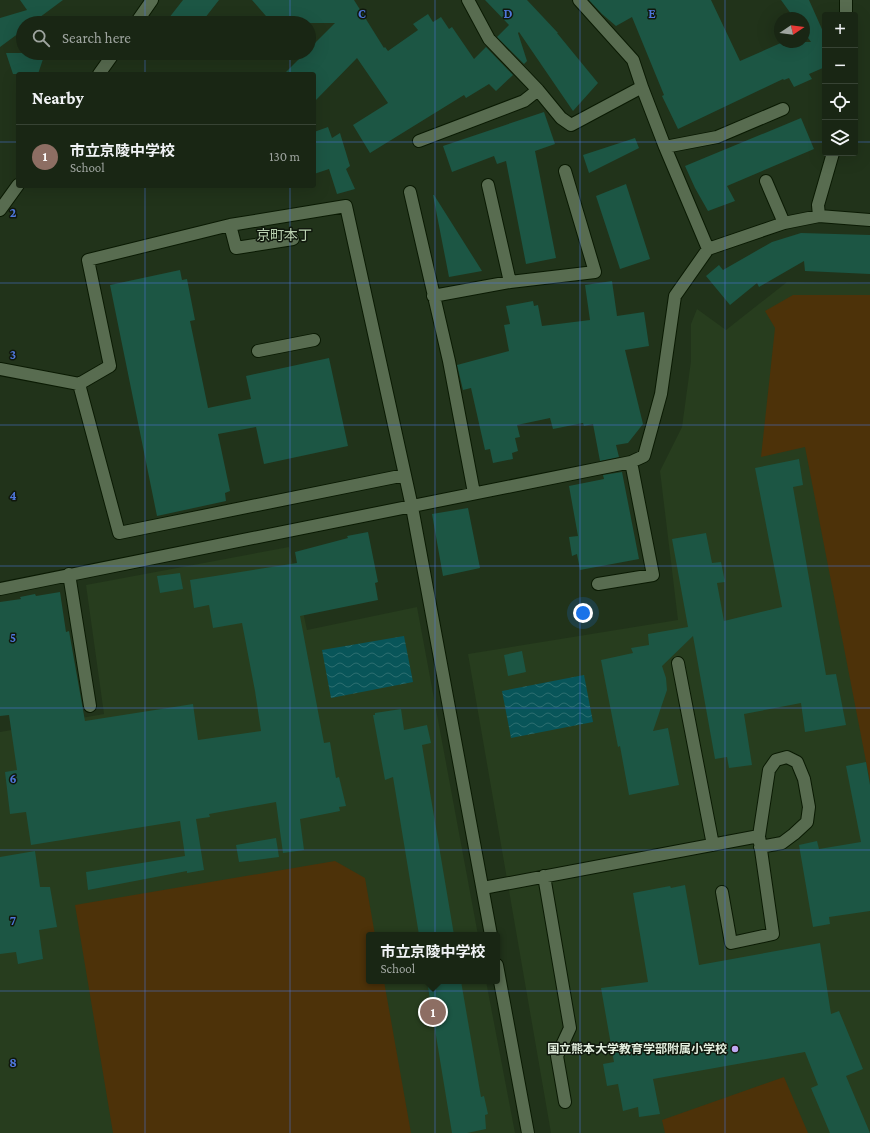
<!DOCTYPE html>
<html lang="en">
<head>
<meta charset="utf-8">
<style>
  :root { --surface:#192614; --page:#222e1d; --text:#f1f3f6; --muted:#9fa5a0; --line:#374334; --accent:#2563eb }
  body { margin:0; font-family:"Crimson Pro","Noto Sans JP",serif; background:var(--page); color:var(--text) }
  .controls { position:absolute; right:12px; top:12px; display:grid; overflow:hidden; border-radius:4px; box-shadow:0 4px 16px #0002 }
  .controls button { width:36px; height:36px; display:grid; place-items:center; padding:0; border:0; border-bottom:1px solid var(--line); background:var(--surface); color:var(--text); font:20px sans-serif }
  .compass { position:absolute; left:774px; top:12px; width:36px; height:36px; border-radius:50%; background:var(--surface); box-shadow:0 4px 16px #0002; rotate:77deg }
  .you { position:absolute; left:583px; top:613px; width:14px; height:14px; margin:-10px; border:3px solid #fff; border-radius:50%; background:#1a73e8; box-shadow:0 0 0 6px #1a73e833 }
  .badge { display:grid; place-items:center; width:26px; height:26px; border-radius:50%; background:var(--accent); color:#fff; font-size:13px; font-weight:700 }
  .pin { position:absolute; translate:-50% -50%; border:2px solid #fff; box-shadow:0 1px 4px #0006 }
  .popup { position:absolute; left:366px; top:932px; width:134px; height:52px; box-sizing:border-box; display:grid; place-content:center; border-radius:4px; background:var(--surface); filter:drop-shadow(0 1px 3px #0005); font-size:13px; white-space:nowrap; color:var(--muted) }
  .popup b { font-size:15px; color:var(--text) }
  .popup::after { content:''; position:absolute; left:50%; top:100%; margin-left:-8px; border:8px solid transparent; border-top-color:var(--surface) }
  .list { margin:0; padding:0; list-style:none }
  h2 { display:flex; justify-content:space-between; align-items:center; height:52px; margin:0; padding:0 16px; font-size:17px }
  h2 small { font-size:13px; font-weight:400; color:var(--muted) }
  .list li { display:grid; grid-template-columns:26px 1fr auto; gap:12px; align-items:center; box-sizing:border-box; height:64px; padding:0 16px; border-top:1px solid var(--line) }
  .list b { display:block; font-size:15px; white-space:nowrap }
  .list p { margin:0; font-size:13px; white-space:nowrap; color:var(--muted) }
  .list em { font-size:13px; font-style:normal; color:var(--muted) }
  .icon { flex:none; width:22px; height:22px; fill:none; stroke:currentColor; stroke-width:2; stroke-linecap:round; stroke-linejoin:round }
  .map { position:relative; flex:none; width:870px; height:1133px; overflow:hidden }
  .search { position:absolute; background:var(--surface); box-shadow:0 4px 16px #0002; left:16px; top:16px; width:300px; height:44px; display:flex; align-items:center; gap:10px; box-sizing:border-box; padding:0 14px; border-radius:22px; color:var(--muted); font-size:15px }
  .panel { position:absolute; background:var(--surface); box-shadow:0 4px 16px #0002; left:16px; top:72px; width:300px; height:116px; border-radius:4px }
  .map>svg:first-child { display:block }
</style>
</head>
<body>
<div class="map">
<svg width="870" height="1133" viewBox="0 0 870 1133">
  <defs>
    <pattern id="water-waves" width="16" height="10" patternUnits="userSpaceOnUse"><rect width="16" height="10" fill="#085559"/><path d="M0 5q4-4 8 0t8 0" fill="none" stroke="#2c6e70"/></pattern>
  </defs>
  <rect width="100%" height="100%" fill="#21331a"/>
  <path fill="#273d1e" d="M 787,282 L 870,284 L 870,1133 L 551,1133 L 468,654 L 678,620 L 660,471 L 682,427 L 691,361 L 691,324 L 697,309 L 726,330 Z
    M 289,547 L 307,630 L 417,607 L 478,935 L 369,935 L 369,981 L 486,981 L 515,1133 L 0,1133 L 0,732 L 104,714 L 86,585 Z"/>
  <path fill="#4d3209" d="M 793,295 L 870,295 L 870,782 L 805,447 L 761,457 L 775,328 L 765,311 Z
    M 335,861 L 365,878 L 375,935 L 369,935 L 369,981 L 384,981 L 411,1133 L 113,1133 L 75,905 Z
    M 784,1077 L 808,1133 L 665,1133 L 662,1120 Z"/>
  <path fill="url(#water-waves)" d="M 404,636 L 413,682 L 331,698 L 322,650 Z
    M 584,675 L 593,722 L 511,738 L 502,691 Z"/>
  <path fill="#1c5644" d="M 20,0 L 63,0 L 32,23 L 23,23 L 23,30 L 0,47 L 0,18 L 27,10 Z
    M 183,0 L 219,0 L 201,23 L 165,23 Z
    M 252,0 L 354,0 L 384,48 L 385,47 L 388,51 L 418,30 L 413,24 L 428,14 L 433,22 L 441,17 L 449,29 L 452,27 L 474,59 L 486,47 L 513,75 L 496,91 L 489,84 L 466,98 L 464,95 L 370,153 L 353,125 L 388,103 L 357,58 L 314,102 L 314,74 L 284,74 L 305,53 L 309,53 L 309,49 L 335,23 L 272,23 Z
    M 485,0 L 527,0 L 558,33 L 557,33 L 598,83 L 573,111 L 519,32 L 518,33 L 527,61 L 524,64 L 497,37 L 509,25 Z
    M 589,0 L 711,0 L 740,61 L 783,42 L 811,42 L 804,32 L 804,18 L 794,18 L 781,0 L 809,0 L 825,36 L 825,67 L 809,74 L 812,79 L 794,87 L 789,78 L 784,80 L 783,79 L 678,129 L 662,96 L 664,95 L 632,17 L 616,26 L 602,14 Z
    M 6,53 L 45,53 L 38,74 L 13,74 Z
    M 544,112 L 555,144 L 535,151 L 556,258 L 526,264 L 506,161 L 497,164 L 494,156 L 452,172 L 443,146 Z
    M 801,118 L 814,149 L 727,186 L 735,201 L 708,211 L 695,188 L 685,166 Z
    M 328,127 L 332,138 L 340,133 L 350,166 L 346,169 L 355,189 L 337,194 L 329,169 L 314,174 L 314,132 Z
    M 635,138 L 639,148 L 589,173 L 583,155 Z
    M 626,184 L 650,259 L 620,269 L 596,196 Z
    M 433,195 L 434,195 L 482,271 L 449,277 Z
    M 801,233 L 870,235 L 870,274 L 805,271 L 804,261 L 759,287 L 757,283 L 730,305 L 706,276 L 719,265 L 723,270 L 772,242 Z
    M 180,270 L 182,280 L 187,279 L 195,320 L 190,321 L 208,408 L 251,399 L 246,376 L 329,358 L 348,446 L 264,464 L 256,427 L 218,434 L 230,491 L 225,493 L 226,501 L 157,516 L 110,285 Z
    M 612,281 L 617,316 L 644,312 L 649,346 L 625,350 L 643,424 L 628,443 L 616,445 L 619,457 L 600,461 L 593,424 L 584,426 L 583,423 L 553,429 L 550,418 L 517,425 L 520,437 L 515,438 L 518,451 L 512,453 L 513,459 L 493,463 L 490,449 L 485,450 L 471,388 L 463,390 L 457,365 L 509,351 L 504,325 L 510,324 L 506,306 L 533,301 L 534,306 L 538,305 L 542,326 L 590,320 L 585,285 Z
    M 799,459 L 803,485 L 793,487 L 826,675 L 836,674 L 846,725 L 805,732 L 801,703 L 744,714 L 752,765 L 729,768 L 727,757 L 715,759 L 693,636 L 662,666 L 666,678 L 667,690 L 653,731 L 668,728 L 679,785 L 629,795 L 620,746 L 618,747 L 601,660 L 633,653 L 631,648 L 649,645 L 648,634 L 688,627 L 672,539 L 706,533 L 712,563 L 721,562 L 725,582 L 717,583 L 724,621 L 782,607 L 755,468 Z
    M 622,472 L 639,559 L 580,570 L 577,554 L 572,556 L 569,537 L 578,536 L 569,486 L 604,479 L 603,475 Z
    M 468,508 L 480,568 L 443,576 L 432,514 Z
    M 368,532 L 378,582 L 375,583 L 378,600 L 300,616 L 324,743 L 330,742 L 336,778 L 339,777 L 346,806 L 339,807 L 340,811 L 300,819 L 304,850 L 283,853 L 276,802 L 209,814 L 210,817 L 196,819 L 204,870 L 187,873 L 187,871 L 88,890 L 86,872 L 185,856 L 180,821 L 31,845 L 26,812 L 10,814 L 5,772 L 17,770 L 9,715 L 0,716 L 0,602 L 21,599 L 20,597 L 35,594 L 36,596 L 60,592 L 66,632 L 69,631 L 85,721 L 193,704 L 198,740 L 261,731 L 255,691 L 242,623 L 213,628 L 209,605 L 194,608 L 190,580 L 297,563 L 295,552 L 348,538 L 347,536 Z
    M 180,573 L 183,589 L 160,593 L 157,576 Z
    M 522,651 L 526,672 L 508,676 L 504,655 Z
    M 401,709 L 404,730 L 427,725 L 431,743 L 422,745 L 454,935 L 419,935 L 393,777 L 385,780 L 373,715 L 375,715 L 375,713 Z
    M 866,762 L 870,785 L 870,911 L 829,917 L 830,924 L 813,927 L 799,845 L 817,841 L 819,849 L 861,842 L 846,766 Z
    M 276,838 L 279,857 L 239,862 L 236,845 Z
    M 35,851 L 40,887 L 50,887 L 57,927 L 39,930 L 43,959 L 18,964 L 16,952 L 0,954 L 0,857 Z
    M 685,885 L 699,965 L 820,943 L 831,1014 L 839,1011 L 863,1069 L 846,1076 L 870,1133 L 830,1133 L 811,1088 L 818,1085 L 805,1052 L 653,1079 L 660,1114 L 639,1117 L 638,1107 L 623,1111 L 618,1084 L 607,1086 L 603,1064 L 614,1062 L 601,988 L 648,982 L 633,893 L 670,886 L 671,888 Z
    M 427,981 L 461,981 L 481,1097 L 484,1096 L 488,1114 L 485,1115 L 486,1129 L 467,1133 L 452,1133 Z"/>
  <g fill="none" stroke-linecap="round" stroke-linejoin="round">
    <defs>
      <path id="minor" d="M 468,0 L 489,39 L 538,90 L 561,118 L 571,125 L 642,87
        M 579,0 L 633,60 L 642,87 L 665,147 L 708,249
        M 846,0 L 846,15
        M 136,23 L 152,0
        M 99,74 L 114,53
        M 419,141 L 524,101 L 538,90
        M 665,147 L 717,137 L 783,109
        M 766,181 L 784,223
        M 488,185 L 510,282
        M 410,192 L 449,361 L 474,493
        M 0,210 L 18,185
        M 819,216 L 818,205 L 833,153
        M 230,225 L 236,248 L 293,239
        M 433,296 L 510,282 L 595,272 L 565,171
        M 258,351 L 314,340
        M 0,369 L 79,384 L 110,366 L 88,260 L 230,225 L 346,206 L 412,507 L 491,935
        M 79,384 L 119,533 L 405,475
        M 69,574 L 90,706
        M 598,584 L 653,575 L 631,462
        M 0,589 L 631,462 L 644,456 L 661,394 L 675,296 L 708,249 L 784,223 L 819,216 L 870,220
        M 678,663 L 713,845
        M 759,836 L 769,770 L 776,760 L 787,757 L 797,762 L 804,779 L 809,807 L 807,822 L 794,834 L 782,843 L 760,847
        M 544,876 L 570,1028 L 557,1056 L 565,1102
        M 483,888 L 759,836 L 773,934 L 731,943 L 722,892
        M 497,965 L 528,1133"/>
    </defs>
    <use href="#minor" stroke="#0a1a03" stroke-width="14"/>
    <use href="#minor" stroke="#586c50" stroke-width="12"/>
  </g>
  <path fill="none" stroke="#4e76da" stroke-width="1" stroke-opacity="0.55" d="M 145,0 L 145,23M 290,0 L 290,23M 435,0 L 435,1133M 580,0 L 580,1133M 725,0 L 725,1133M 145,53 L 145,74M 290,53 L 290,74M 0,142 L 18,142M 314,142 L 825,142M 855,142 L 870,142M 145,186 L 145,1133M 290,186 L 290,1133M 0,283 L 870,283M 0,425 L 870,425M 0,566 L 870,566M 0,708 L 870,708M 0,850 L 870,850M 0,991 L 870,991"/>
  <circle fill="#c0a8f4" stroke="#10180d" stroke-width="1.5" cx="735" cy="1049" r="4"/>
  <g text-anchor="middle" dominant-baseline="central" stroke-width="3" stroke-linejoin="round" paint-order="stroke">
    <g font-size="12" font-weight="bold" fill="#e2eede" stroke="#10180d" text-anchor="end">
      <text x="727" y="1049">国立熊本大学教育学部附属小学校</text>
    </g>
    <g font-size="14" fill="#b9d0b0" stroke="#10180d">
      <text x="284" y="235">京町本丁</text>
    </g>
  </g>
  <g font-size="13" text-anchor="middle" font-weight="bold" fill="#4e76da" stroke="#10180d" stroke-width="3" stroke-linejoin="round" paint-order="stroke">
    <text x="362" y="18">C</text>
    <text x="508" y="18">D</text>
    <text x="652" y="18">E</text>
    <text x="13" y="217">2</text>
    <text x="13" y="359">3</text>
    <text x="13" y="500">4</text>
    <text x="13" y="642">5</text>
    <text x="13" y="783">6</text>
    <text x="13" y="925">7</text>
    <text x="13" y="1067">8</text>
  </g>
</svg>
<div class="controls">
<button>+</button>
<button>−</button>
<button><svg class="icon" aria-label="locate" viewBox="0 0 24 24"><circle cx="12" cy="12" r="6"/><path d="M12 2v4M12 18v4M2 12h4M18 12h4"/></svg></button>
<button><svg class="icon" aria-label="layers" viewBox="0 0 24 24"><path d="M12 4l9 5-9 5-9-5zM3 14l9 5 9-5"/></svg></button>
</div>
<svg class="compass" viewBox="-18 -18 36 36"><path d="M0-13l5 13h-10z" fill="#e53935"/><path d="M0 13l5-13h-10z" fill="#9fa5a0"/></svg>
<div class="you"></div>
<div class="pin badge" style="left:433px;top:1012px;background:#8d6e63">1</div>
<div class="popup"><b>市立京陵中学校</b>School</div>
<div class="search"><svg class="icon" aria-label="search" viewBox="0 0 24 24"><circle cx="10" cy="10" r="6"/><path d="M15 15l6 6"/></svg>Search here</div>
<section class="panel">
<h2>Nearby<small></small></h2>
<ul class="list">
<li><span class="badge" style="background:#8d6e63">1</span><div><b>市立京陵中学校</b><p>School</p></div><em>130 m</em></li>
</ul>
</section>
</div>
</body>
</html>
